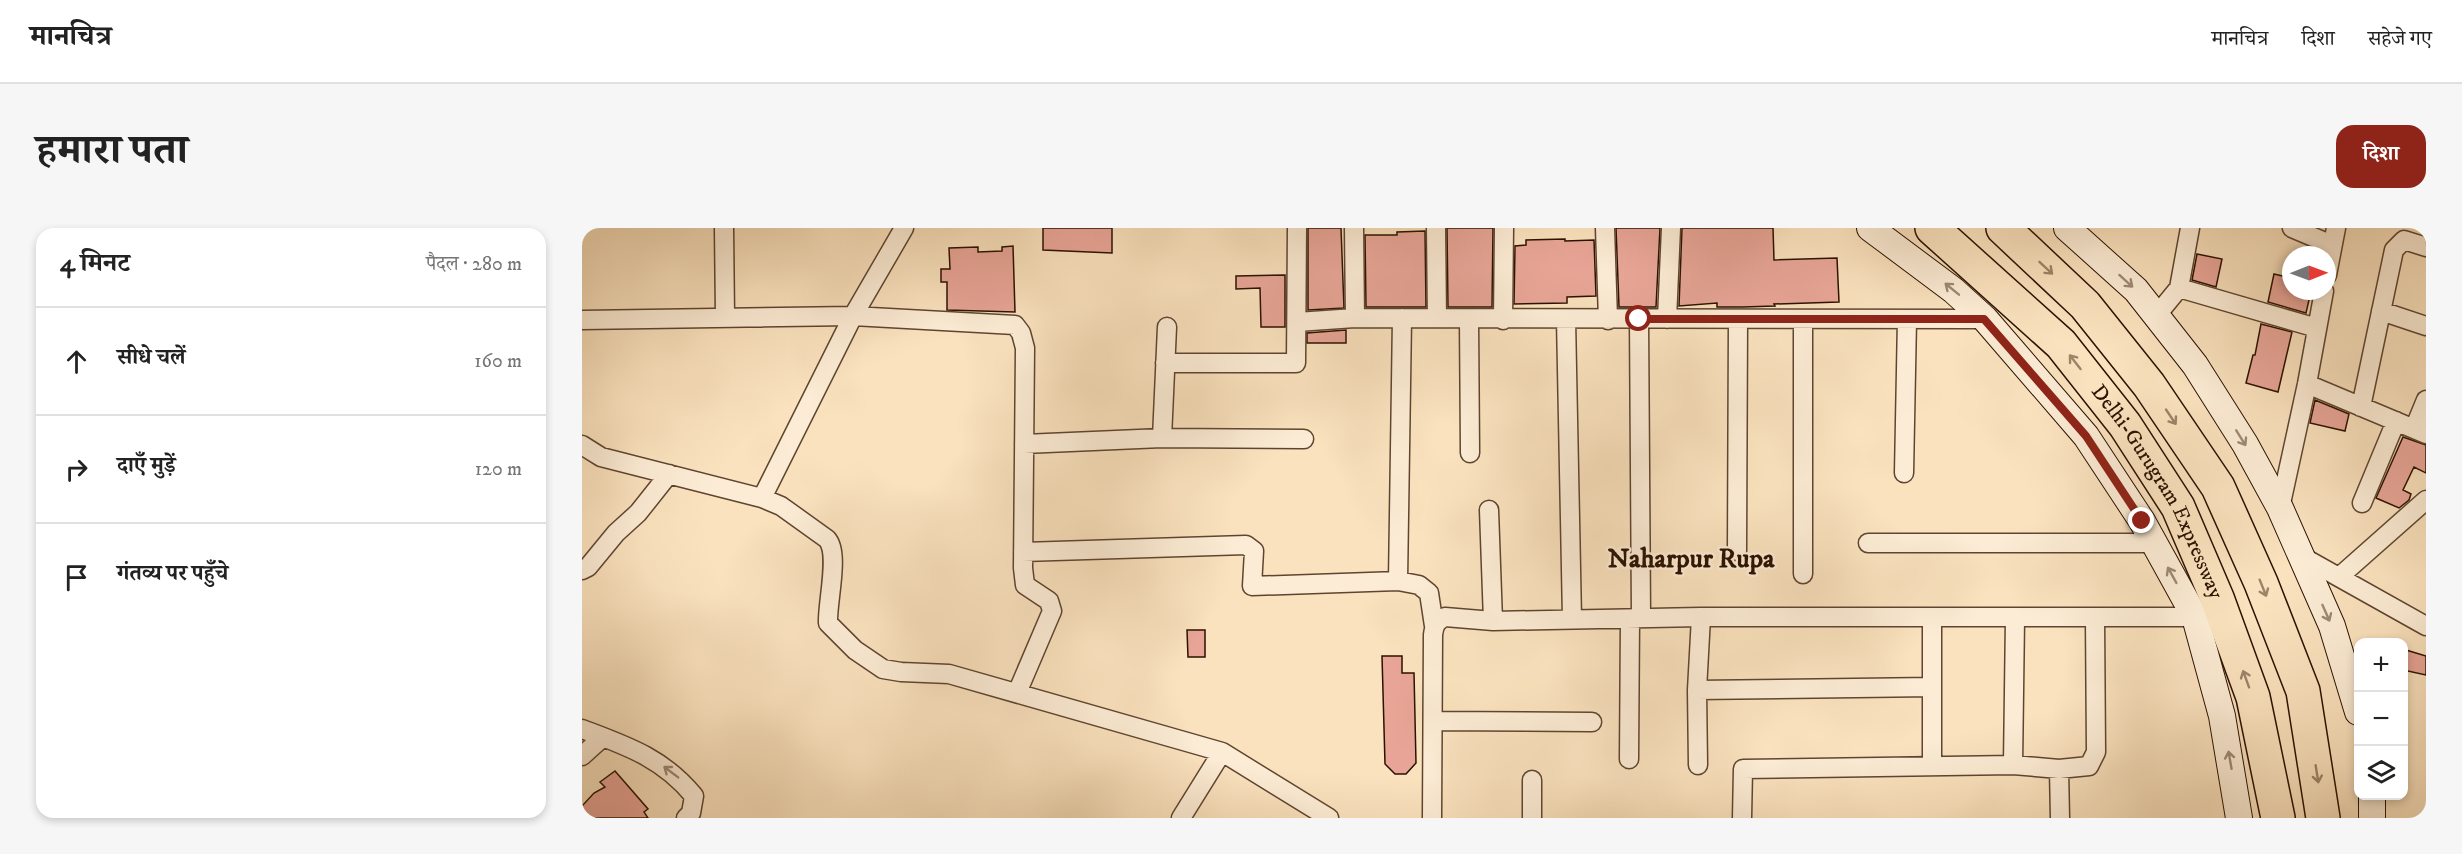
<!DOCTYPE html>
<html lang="hi">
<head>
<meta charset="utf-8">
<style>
  :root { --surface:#fff; --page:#f6f6f6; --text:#222; --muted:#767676; --line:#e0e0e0; --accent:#8f2418 }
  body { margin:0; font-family:"IM FELL DW Pica","Noto Serif Devanagari",serif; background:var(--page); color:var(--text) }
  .controls { position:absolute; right:18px; bottom:18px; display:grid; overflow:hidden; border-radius:12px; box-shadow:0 3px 9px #0003 }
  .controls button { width:54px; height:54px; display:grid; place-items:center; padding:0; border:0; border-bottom:2px solid var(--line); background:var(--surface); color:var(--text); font:30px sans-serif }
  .compass { position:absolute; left:1700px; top:18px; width:54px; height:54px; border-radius:50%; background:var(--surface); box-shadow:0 3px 9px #0003; rotate:89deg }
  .stop { position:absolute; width:18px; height:18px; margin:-14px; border:4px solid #8f2418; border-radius:50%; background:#fff }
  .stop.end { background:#8f2418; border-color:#fff; box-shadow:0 2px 6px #0008 }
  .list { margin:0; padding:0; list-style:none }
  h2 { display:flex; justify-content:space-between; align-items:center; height:78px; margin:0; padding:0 24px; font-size:26px }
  h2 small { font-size:20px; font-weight:400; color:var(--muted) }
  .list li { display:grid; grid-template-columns:39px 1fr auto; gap:18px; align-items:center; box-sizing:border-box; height:108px; padding:0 24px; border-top:2px solid var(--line) }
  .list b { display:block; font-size:22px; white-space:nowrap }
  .list em { font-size:20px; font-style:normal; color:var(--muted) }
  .icon { flex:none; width:33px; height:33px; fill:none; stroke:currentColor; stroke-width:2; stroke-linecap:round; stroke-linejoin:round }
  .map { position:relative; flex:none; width:1844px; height:590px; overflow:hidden; border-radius:18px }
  header { display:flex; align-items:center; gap:36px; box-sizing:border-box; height:84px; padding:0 30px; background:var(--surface); border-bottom:2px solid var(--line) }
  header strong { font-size:28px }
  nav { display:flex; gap:33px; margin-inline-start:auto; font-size:21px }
  .intro { display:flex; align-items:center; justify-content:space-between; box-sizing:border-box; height:144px; padding:0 36px }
  h1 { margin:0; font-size:42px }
  .button { padding:15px 27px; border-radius:18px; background:var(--accent); color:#fff; font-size:21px; font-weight:700 }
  main { display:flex; gap:36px; padding:0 36px }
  aside { flex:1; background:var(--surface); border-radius:18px; box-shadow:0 3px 9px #0003 }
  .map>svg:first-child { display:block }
</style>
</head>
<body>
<header>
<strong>मानचित्र</strong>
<nav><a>मानचित्र</a><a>दिशा</a><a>सहेजे गए</a></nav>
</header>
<div class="intro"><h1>हमारा पता</h1><a class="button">दिशा</a></div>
<main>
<aside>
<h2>4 मिनट<small>पैदल · 280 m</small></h2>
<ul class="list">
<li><svg class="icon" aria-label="ahead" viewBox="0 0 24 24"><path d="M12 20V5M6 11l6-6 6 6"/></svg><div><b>सीधे चलें</b></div><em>160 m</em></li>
<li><svg class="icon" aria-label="right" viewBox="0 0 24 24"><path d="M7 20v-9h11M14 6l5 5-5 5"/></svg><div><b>दाएँ मुड़ें</b></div><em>120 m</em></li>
<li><svg class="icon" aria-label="arrive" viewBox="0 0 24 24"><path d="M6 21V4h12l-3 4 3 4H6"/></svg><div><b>गंतव्य पर पहुँचे</b></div></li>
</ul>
</aside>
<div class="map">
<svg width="1844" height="590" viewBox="0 0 1844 590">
  <rect width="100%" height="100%" fill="#fae2be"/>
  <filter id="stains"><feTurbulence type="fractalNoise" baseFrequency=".00333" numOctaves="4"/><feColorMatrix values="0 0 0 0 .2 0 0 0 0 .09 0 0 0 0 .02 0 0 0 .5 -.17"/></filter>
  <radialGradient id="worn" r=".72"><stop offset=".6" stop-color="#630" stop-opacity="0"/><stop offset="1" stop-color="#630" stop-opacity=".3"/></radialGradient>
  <path fill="#e8a597" stroke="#2b1100" stroke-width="1.5" d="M 461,0 L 530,0 L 530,25 L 461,22 Z
    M 726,0 L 759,0 L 762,80 L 726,82 Z
    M 865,0 L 911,0 L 910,79 L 866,79 Z
    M 1034,0 L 1078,0 L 1074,79 L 1037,79 Z
    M 1100,0 L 1191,0 L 1192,32 L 1255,30 L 1257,74 L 1192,76 L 1193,78 L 1161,79 L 1135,79 L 1135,75 L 1097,78 Z
    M 843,3 L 844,79 L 784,79 L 783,7 L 815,7 L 815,4 Z
    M 983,11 L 983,13 L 1012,12 L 1014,68 L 985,69 L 985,75 L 932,76 L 933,18 L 944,17 L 944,12 Z
    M 431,18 L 433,84 L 365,82 L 365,54 L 359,54 L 359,41 L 368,41 L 367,20 L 396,19 L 396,24 L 420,23 L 420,19 Z
    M 1615,26 L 1640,31 L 1634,59 L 1610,52 Z
    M 1692,46 L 1709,50 L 1709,63 L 1729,63 L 1724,85 L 1686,74 Z
    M 703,47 L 703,99 L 679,99 L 678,60 L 654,61 L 654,48 Z
    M 1679,96 L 1710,104 L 1696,164 L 1664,155 L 1671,127 L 1673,127 Z
    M 764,102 L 764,115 L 725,115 L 725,105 Z
    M 1733,172 L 1767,186 L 1763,203 L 1728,195 Z
    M 1821,209 L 1844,217 L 1844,245 L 1832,239 L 1821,262 L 1829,266 L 1827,272 L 1817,280 L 1794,270 Z
    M 605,402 L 623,402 L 623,429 L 606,429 Z
    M 1824,422 L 1844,428 L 1844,447 L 1821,442 Z
    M 800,428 L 820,428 L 820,445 L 832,445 L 834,535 L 824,546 L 813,546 L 803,536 Z
    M 33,543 L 66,581 L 62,584 L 66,590 L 0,590 L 0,578 L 12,565 L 23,559 L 18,554 Z"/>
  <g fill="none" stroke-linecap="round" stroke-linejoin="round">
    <defs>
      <path id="street" d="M 142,0 L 143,89
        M 772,0 L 773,90
        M 854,0 L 855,90
        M 1023,0 L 1026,92
        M 1710,0 L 1750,17
        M 1745,47 L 1754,0
        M 1597,60 L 1735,100
        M 1799,83 L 1844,98
        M 1574,88 L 1597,60 L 1608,0
        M 887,91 L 888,225
        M 984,91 L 990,391
        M 1057,91 L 1059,390
        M 1085,91 L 1089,0
        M 1221,91 L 1221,346
        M 0,92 L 271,88 L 433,97 L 439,105 L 443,120 L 441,340 L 443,357 L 467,373 L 470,383 L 435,465
        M 921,92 L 922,0
        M 715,94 L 773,90 L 1403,91
        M 583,135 L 714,135 L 715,0
        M 1725,156 L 1844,206
        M 1779,179 L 1812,22 L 1822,12 L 1844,19
        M 1832,201 L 1844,172
        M 580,210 L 585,99
        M 442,216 L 580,210 L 722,211
        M 0,217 L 19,229 L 180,270 L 199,278 L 245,311 C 258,325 245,374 246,395 L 273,422 L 301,441 L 319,444 L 367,446 L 640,524 L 747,590
        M 1322,245 L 1325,91
        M 180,270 L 271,88 L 322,0
        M 1780,275 L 1814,193
        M 1698,280 L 1725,156 L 1742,63
        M 907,282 L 911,393
        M 1286,315 L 1573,315
        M 1155,323 L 1156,91
        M 441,324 L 664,317 L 672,323 L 670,358 L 816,353 L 837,357 L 847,365 L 852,398
        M 1719,328 L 1844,398
        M 0,342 L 6,339 L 34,305 L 56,285 L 87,246
        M 1757,349 L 1844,272
        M 816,353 L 820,90
        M 1350,390 L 1350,538
        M 1115,462 L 1350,459
        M 851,493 L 1010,494
        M 0,501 C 45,518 81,530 112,568 L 109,585 L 104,590
        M 0,528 L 21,509
        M 1047,531 L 1048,391
        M 1116,537 L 1115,462 L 1119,389
        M 1431,537 L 1433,390
        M 1477,541 L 1478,590
        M 599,590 L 640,524
        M 850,590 L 851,407 C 852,398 854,393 863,389 L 911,393 L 1119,389 L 1613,389
        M 950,590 L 950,552
        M 1160,590 L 1161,541 L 1431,537 L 1477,541 L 1507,538 L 1514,524 L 1513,390"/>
      <path id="secondary" d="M 1288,0 L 1371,62 L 1403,91 L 1504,208 L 1560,293 L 1613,389 L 1640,488 L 1657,590
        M 1485,0 L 1554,62 L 1613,137 L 1663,216 L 1698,280 L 1750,398 L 1776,484
        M 1790,590 L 1790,568"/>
      <g id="highway">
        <path id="s1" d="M 1350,0 L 1479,116 L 1543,197 L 1596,279 L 1635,370 L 1671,469 L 1696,590"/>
        <path d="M 1421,0 L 1503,77 L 1567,157 L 1636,259 L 1679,355 L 1721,463 L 1741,590"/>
      </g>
    </defs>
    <use href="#street" stroke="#5f4530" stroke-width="21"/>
    <use href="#secondary" stroke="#2b1100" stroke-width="28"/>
    <use href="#highway" stroke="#2b1100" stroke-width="36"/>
    <use href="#street" stroke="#fcecd5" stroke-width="18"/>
    <use href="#secondary" stroke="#fcecd5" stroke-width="26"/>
    <use href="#highway" stroke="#fae2be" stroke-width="33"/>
  </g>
  <defs><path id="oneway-shaft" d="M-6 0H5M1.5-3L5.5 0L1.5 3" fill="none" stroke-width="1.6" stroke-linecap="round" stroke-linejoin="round" transform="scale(1.5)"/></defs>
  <g stroke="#9d8468">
    <use href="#oneway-shaft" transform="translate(1464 40) rotate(43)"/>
    <use href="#oneway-shaft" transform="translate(1493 134) rotate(-128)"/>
    <use href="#oneway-shaft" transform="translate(1589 189) rotate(56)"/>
    <use href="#oneway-shaft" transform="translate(1681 360) rotate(68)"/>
    <use href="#oneway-shaft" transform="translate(1664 451) rotate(-110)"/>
    <use href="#oneway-shaft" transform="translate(1735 546) rotate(81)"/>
  </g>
  <g stroke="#9e8975">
    <use href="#oneway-shaft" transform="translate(1544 53) rotate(42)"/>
    <use href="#oneway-shaft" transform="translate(1370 61) rotate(-141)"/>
    <use href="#oneway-shaft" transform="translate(1659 210) rotate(58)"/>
    <use href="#oneway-shaft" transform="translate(1590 347) rotate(-119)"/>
    <use href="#oneway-shaft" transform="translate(1744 385) rotate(66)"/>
    <use href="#oneway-shaft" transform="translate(1648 532) rotate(-100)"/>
    <use href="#oneway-shaft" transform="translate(89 544) rotate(-143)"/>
  </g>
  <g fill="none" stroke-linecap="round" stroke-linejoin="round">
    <path stroke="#8f2418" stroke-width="8" d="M 1057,91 L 1402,91 L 1504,208 L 1560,293"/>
  </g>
  <g text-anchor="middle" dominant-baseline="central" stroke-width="4.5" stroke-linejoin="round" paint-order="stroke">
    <g font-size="21" fill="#2b1100" stroke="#fcecd5">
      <text stroke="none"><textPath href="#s1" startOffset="351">Delhi-Gurugram Expressway</textPath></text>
    </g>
    <g font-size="27" font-weight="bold" fill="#2b1100" stroke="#fcecd5">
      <text x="1109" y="331">Naharpur Rupa</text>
    </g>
  </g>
  <rect width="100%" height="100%" filter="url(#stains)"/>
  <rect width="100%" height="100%" fill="url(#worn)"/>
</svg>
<div class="controls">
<button>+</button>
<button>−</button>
<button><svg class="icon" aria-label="layers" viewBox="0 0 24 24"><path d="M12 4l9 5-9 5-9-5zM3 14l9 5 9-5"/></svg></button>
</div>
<svg class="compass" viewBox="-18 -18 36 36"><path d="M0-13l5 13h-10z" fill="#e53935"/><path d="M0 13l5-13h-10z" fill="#767676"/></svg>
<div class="stop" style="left:1057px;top:91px"></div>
<div class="stop end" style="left:1560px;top:293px"></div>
</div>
</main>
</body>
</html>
